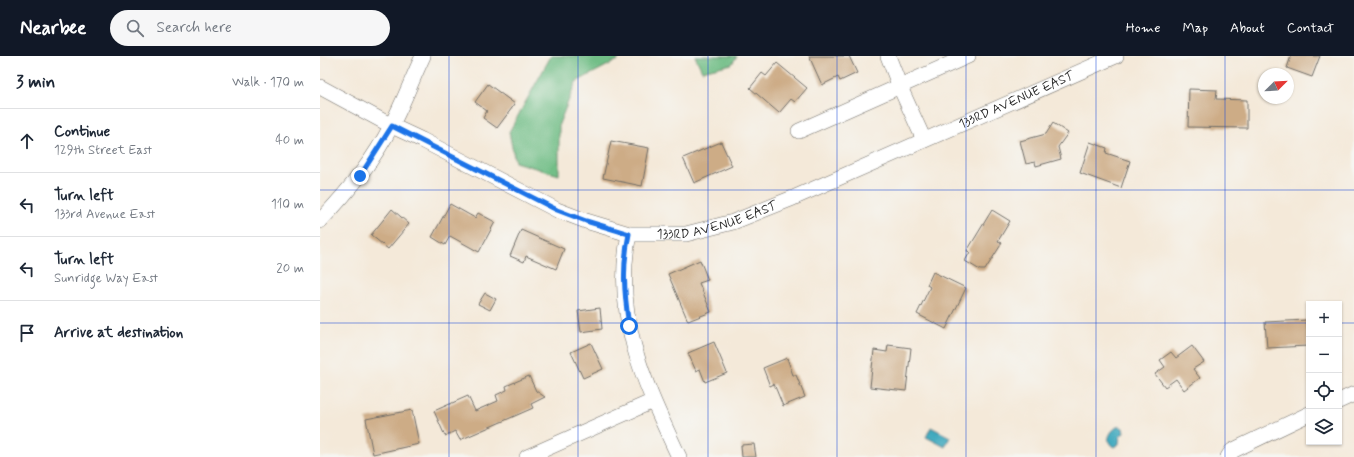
<!DOCTYPE html>
<html lang="en">
<head>
<meta charset="utf-8">
<style>
  :root { --surface:#fff; --page:#f6f6f7; --text:#1f2937; --muted:#747a83; --line:#e0e1e3; --accent:#111827 }
  body { margin:0; font-family:Mynerve,sans-serif; background:var(--page); color:var(--text) }
  .controls { position:absolute; right:12px; bottom:12px; display:grid; overflow:hidden; border-radius:0px; box-shadow:0 1px 3px #0004 }
  .controls button { width:36px; height:36px; display:grid; place-items:center; padding:0; border:0; border-bottom:1px solid var(--line); background:var(--surface); color:var(--text); font:20px sans-serif }
  .compass { position:absolute; left:938px; top:12px; width:36px; height:36px; border-radius:50%; background:var(--surface); box-shadow:0 1px 3px #0004; rotate:66deg }
  .stop { position:absolute; width:12px; height:12px; margin:-9px; border:3px solid #1a73e8; border-radius:50%; background:#fff }
  .stop.end { background:#1a73e8; border-color:#fff; box-shadow:0 1px 4px #0008 }
  .list { margin:0; padding:0; list-style:none }
  h2 { display:flex; justify-content:space-between; align-items:center; height:52px; margin:0; padding:0 16px; font-size:17px }
  h2 small { font-size:13px; font-weight:400; color:var(--muted) }
  .list li { display:grid; grid-template-columns:26px 1fr auto; gap:12px; align-items:center; box-sizing:border-box; height:64px; padding:0 16px; border-top:1px solid var(--line) }
  .list b { display:block; font-size:15px; white-space:nowrap }
  .list p { margin:0; font-size:13px; white-space:nowrap; color:var(--muted) }
  .list em { font-size:13px; font-style:normal; color:var(--muted) }
  .icon { flex:none; width:22px; height:22px; fill:none; stroke:currentColor; stroke-width:2; stroke-linecap:round; stroke-linejoin:round }
  .map { position:relative; flex:none; width:1034px; height:401px; overflow:hidden }
  header { display:flex; align-items:center; gap:24px; box-sizing:border-box; height:56px; padding:0 20px; background:var(--accent); color:#fff }
  header strong { font-size:19px }
  nav { display:flex; gap:22px; margin-inline-start:auto; font-size:14px }
  .search { width:280px; height:36px; background:var(--page); display:flex; align-items:center; gap:10px; box-sizing:border-box; padding:0 14px; border-radius:22px; color:var(--muted); font-size:15px }
  main { display:flex }
  aside { flex:1; background:var(--surface) }
  .map>svg:first-child { display:block }
</style>
</head>
<body>
<header>
<strong>Nearbee</strong>
<div class="search"><svg class="icon" aria-label="search" viewBox="0 0 24 24"><circle cx="10" cy="10" r="6"/><path d="M15 15l6 6"/></svg>Search here</div>
<nav><a>Home</a><a>Map</a><a>About</a><a>Contact</a></nav>
</header>
<main>
<aside>
<h2>3 min<small>Walk · 170 m</small></h2>
<ul class="list">
<li><svg class="icon" aria-label="ahead" viewBox="0 0 24 24"><path d="M12 20V5M6 11l6-6 6 6"/></svg><div><b>Continue</b><p>129th Street East</p></div><em>40 m</em></li>
<li><svg class="icon" aria-label="left" viewBox="0 0 24 24"><path d="M17 20v-9H6M10 6l-5 5 5 5"/></svg><div><b>Turn left</b><p>133rd Avenue East</p></div><em>110 m</em></li>
<li><svg class="icon" aria-label="left" viewBox="0 0 24 24"><path d="M17 20v-9H6M10 6l-5 5 5 5"/></svg><div><b>Turn left</b><p>Sunridge Way East</p></div><em>20 m</em></li>
<li><svg class="icon" aria-label="arrive" viewBox="0 0 24 24"><path d="M6 21V4h12l-3 4 3 4H6"/></svg><div><b>Arrive at destination</b></div></li>
</ul>
</aside>
<div class="map">
<svg width="1034" height="401" viewBox="0 0 1034 401">
  <rect width="100%" height="100%" fill="#f6f6f2"/>
  <filter id="ink" filterUnits="userSpaceOnUse"><feTurbulence type="fractalNoise" baseFrequency=".025" numOctaves="2"/><feDisplacementMap in="SourceGraphic" scale="8" xChannelSelector="R" yChannelSelector="G"/><feConvolveMatrix kernelMatrix="1 2 1 2 8 2 1 2 1" color-interpolation-filters="sRGB"/></filter>
  <filter id="wash" filterUnits="userSpaceOnUse"><feTurbulence type="fractalNoise" baseFrequency=".012" numOctaves="4" result="noise"/><feDisplacementMap in="SourceGraphic" scale="16" xChannelSelector="R" yChannelSelector="G"/><feGaussianBlur stdDeviation="0.9" result="paint"/><feColorMatrix in="noise" values="0 0 0 0 0 0 0 0 0 0 0 0 0 0 0 0 0 1.4 0 .05"/><feComposite in="paint" operator="in"/></filter>
  <g filter="url(#wash)">
    <rect width="100%" height="100%" fill="#f4e9d9"/>
    <path fill="#72be87" stroke="#4e7459" d="M 231,0 L 301,0 L 298,4 L 256,26 L 239,68 L 239,119 L 195,106 L 189,76 Z
      M 375,0 L 417,0 L 412,8 L 382,15 Z"/>
    <path fill="#3fa9be" stroke="#356a74" d="M 799,370 L 803,372 L 804,377 L 800,380 L 799,388 L 794,391 C 783,386 791,373 799,370 Z
      M 611,371 L 630,381 L 625,391 L 606,381 Z"/>
    <g id="blocks">
      <path fill="#cdac86" d="M 489,0 L 529,0 L 537,17 L 520,25 L 518,21 L 502,29 Z
        M 971,0 L 1000,0 L 992,21 L 967,12 Z
        M 457,7 L 487,32 L 475,46 L 471,43 L 459,57 L 430,32 L 442,17 L 446,20 Z
        M 168,28 L 195,48 L 177,72 L 163,62 L 167,55 L 155,46 Z
        M 869,33 L 897,34 L 896,43 L 927,44 L 927,72 L 868,71 Z
        M 733,67 L 748,77 L 738,91 L 741,103 L 716,110 L 715,106 L 706,108 L 700,85 L 726,78 Z
        M 291,85 L 329,92 L 322,130 L 283,122 Z
        M 401,86 L 412,110 L 374,127 L 363,102 Z
        M 770,86 L 787,92 L 786,97 L 810,105 L 801,132 L 760,117 Z
        M 130,148 L 155,162 L 158,157 L 175,166 L 159,196 L 130,180 L 125,189 L 112,181 Z
        M 72,153 L 89,168 L 68,193 L 51,179 Z
        M 672,154 L 690,165 L 678,185 L 682,187 L 665,214 L 660,214 L 645,205 L 650,196 L 647,195 Z
        M 201,174 L 244,193 L 236,213 L 206,200 L 204,206 L 190,200 Z
        M 380,204 L 388,224 L 379,227 L 391,256 L 368,265 L 348,218 Z
        M 613,216 L 646,232 L 626,273 L 597,258 L 610,231 L 607,229 Z
        M 165,237 L 176,243 L 170,254 L 158,248 Z
        M 280,252 L 282,273 L 261,276 L 258,255 Z
        M 987,264 L 988,290 L 947,292 L 945,266 Z
        M 394,286 L 407,317 L 385,326 L 380,313 L 376,315 L 368,297 Z
        M 271,287 L 283,313 L 263,322 L 251,296 Z
        M 568,289 L 591,292 L 586,335 L 550,331 L 554,294 L 567,296 Z
        M 872,290 L 884,306 L 873,313 L 880,322 L 864,334 L 856,323 L 845,331 L 835,318 L 845,311 L 840,304 L 851,296 L 856,302 Z
        M 467,302 L 473,319 L 476,319 L 485,341 L 463,350 L 454,328 L 450,330 L 443,312 Z
        M 209,320 L 216,335 L 225,341 L 211,348 L 213,352 L 140,384 L 135,375 L 125,380 L 114,355 L 148,340 L 155,355 L 178,345 L 176,339 L 187,334 L 186,330 Z
        M 92,354 L 99,388 L 53,398 L 46,363 Z
        M 434,388 L 436,401 L 422,401 L 421,389 Z"/>
    </g>
  </g>
  <g filter="url(#ink)">
    <use href="#blocks" fill-opacity="0" stroke="#716e68" stroke-width="1"/>
    <g fill="none" stroke-linecap="round" stroke-linejoin="round">
      <defs>
        <g id="street">
          <path d="M 568,0 L 580,31 L 604,84"/>
          <path id="s1" d="M 0,31 L 72,70 L 102,84 L 237,154 L 266,165 L 309,178 L 366,178 L 413,166 L 473,142 L 796,0"/>
          <path d="M 479,75 L 648,0"/>
          <path d="M 0,165 C 28,136 53,106 71,70 C 83,48 92,23 103,0"/>
          <path d="M 309,178 C 292,261 325,328 359,401"/>
          <path d="M 1019,345 L 1034,338"/>
          <path d="M 207,401 L 333,345"/>
          <path d="M 908,401 L 912,395 L 922,390 L 989,358"/>
        </g>
      </defs>
      <use href="#street" stroke="#716e68" stroke-width="16"/>
      <use href="#street" stroke="#fff" stroke-width="15"/>
    </g>
  </g>
  <g fill="none" stroke-linecap="round" stroke-linejoin="round" filter="url(#ink)">
    <path stroke="#1a73e8" stroke-width="5" d="M 40,120 L 72,70 L 237,154 L 266,165 L 309,178 C 302,211 304,236 309,270"/>
  </g>
  <path fill="none" stroke="#1d4ed8" stroke-width="1" stroke-opacity="0.55" d="M 129,0 L 129,401M 258,0 L 258,401M 388,0 L 388,401M 517,0 L 517,401M 646,0 L 646,401M 776,0 L 776,401M 905,0 L 905,401M 0,134 L 1034,134M 0,267 L 989,267M 1019,267 L 1034,267"/>
  <g text-anchor="middle" dominant-baseline="central" stroke-width="3" stroke-linejoin="round" paint-order="stroke">
    <g font-size="13" fill="#2b2b2b" stroke="#f6f6f2">
      <text stroke="none"><textPath href="#s1" startOffset="757">133RD AVENUE EAST</textPath></text>
      <text stroke="none"><textPath href="#s1" startOffset="433">133RD AVENUE EAST</textPath></text>
    </g>
  </g>
</svg>
<div class="controls">
<button>+</button>
<button>−</button>
<button><svg class="icon" aria-label="locate" viewBox="0 0 24 24"><circle cx="12" cy="12" r="6"/><path d="M12 2v4M12 18v4M2 12h4M18 12h4"/></svg></button>
<button><svg class="icon" aria-label="layers" viewBox="0 0 24 24"><path d="M12 4l9 5-9 5-9-5zM3 14l9 5 9-5"/></svg></button>
</div>
<svg class="compass" viewBox="-18 -18 36 36"><path d="M0-13l5 13h-10z" fill="#e53935"/><path d="M0 13l5-13h-10z" fill="#747a83"/></svg>
<div class="stop" style="left:309px;top:270px"></div>
<div class="stop end" style="left:40px;top:120px"></div>
</div>
</main>
</body>
</html>
